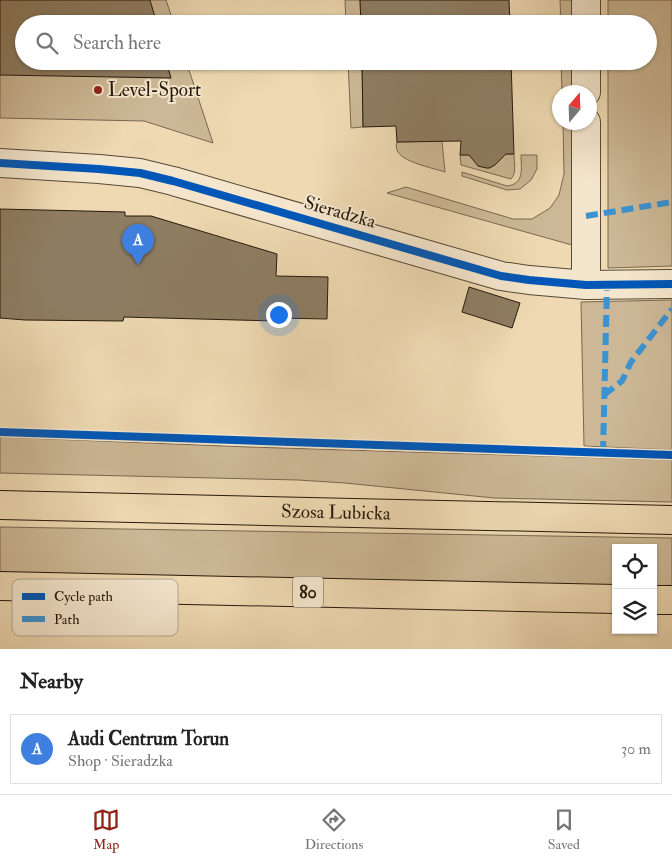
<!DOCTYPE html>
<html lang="en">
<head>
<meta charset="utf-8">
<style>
  :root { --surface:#fff; --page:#f2f2f2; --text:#222; --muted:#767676; --line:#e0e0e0; --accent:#8f2418 }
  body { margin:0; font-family:"IM FELL Double Pica",serif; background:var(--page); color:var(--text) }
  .controls { position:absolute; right:15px; bottom:15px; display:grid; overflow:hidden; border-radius:0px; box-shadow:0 1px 4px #0004 }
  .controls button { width:45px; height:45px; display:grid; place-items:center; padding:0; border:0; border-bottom:1px solid var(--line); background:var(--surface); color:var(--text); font:25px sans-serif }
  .compass { position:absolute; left:552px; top:85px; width:45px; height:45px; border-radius:50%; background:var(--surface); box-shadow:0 1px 4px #0004; rotate:19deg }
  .you { position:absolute; left:278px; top:314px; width:18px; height:18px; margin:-12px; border:4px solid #fff; border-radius:50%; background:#1a73e8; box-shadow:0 0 0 8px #1a73e833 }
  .badge { display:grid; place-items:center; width:32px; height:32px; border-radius:50%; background:var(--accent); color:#fff; font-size:16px; font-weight:700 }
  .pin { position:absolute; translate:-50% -41px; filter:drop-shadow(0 1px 2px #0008) }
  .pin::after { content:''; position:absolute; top:26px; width:18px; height:15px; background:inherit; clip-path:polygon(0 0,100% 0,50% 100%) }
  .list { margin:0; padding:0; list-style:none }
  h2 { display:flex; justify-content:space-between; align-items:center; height:65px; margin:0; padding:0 20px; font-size:21px }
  h2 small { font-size:16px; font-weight:400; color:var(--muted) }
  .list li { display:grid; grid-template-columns:32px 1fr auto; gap:15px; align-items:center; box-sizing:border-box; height:70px; margin:0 10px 10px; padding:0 10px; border:1px solid var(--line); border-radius:0px }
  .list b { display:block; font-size:19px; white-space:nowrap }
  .list p { margin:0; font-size:16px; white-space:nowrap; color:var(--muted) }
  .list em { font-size:16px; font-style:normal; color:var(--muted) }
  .icon { flex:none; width:28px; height:28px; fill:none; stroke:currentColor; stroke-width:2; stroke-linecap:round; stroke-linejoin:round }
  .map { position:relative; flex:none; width:672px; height:649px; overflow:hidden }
  .search { position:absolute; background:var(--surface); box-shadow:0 1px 4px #0004; left:15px; right:15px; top:15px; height:55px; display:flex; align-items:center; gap:12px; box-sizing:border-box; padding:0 18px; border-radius:28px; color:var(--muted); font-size:19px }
  .sheet { height:145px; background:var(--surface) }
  nav { display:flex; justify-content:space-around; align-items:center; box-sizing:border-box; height:70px; border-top:1px solid var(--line); background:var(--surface); font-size:14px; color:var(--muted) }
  nav a { display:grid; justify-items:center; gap:2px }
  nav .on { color:var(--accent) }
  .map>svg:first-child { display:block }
</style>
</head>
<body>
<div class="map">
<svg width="672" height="649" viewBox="0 0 672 649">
  <rect width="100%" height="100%" fill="#eed9b2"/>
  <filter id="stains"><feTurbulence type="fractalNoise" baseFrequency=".004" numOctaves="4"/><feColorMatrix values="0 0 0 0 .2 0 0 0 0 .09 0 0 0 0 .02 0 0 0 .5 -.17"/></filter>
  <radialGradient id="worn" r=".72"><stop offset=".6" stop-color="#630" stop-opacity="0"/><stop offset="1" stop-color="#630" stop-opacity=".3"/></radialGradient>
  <path fill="#ccb896" stroke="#786850" d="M 0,0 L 166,0 L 174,24 L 24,24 L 24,61 L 186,61 L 213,143 L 144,121 L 0,118 Z
    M 345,0 L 360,0 L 361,24 L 346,24 Z
    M 560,0 L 580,0 L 580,24 L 561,24 Z
    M 608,0 L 672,0 L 672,266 L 608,268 L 608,61 L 648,61 L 648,24 L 608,24 Z
    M 348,61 L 362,61 L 363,127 L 351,128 Z
    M 561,61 L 580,61 L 580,92 L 562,92 Z
    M 563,123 L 580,123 L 579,247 L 387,193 L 406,187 L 513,219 L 532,219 L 550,208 L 559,195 L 564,174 Z
    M 442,141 L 445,172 C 433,168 401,162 397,150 C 396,147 396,145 397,142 Z
    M 500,154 L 514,154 C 514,162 517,173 511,179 L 461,165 L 460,155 L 472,155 L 478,166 L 490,168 L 498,162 Z
    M 521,155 L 537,155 L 537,169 L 531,180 L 520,189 L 507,190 L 462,176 L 462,172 L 507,186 C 525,184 521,168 521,155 Z
    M 672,300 L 672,450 L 584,446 L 581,302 Z
    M 0,437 L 248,447 L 672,460 L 672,502 L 494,498 L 345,483 L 298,480 L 0,473 Z
    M 0,527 L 672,538 L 672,589 L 653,589 L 653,548 L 616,548 L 616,588 L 0,573 Z"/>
  <path fill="#8e7d62" stroke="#25190b" d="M 0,0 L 150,0 L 157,24 L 24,24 L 24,61 L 166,61 L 171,78 L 0,75 Z
    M 360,0 L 509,0 L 510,24 L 361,24 Z
    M 362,61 L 511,61 L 514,154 L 506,154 L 495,165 L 489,168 L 486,168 L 478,166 L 469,155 L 460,155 L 461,141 L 397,142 L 396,126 L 363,127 Z
    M 0,209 L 125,212 L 125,216 L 151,216 L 277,254 L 276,276 L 328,277 L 327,319 L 276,318 L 276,321 L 124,317 L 123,321 L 25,320 L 0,318 Z
    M 469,287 L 520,303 L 512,328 L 462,312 Z"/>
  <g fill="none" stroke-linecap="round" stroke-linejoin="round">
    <defs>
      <path id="street" d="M 586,0 L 586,24
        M 586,61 L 586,92
        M 586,122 L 586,285
        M 0,163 L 99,169 L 140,173 L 173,181 L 501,276 L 529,280 L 586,285 L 672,284"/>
      <g id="primary">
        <path id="s1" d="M 0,505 L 672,520"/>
        <path d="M 0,586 L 616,599"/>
        <path d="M 653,600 L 672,600"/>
      </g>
    </defs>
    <use href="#street" stroke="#574935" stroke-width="30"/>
    <use href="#primary" stroke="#25190b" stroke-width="30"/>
    <use href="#street" stroke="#f4e6cd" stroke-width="28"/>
    <use href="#primary" stroke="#eed9b2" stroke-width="28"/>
    <path stroke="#3b93d2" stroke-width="6" stroke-dasharray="12 6" stroke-linecap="butt" d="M 586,216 L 672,202
      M 604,395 L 622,381 L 631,362 L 672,309
      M 603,453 L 607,284"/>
    <defs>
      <path id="cycleway" d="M 0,163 L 99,169 L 140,173 L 173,181 L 501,276 L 529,280 L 586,285 L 672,284
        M 0,432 L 672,455"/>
    </defs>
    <use href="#cycleway" stroke="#f4e6cd" stroke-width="11"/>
    <use href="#cycleway" stroke="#0057b8" stroke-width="8"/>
  </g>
  <circle fill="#8f2418" stroke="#f4e6cd" stroke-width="2" cx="98" cy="90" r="5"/>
  <g text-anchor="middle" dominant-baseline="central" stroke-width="4" stroke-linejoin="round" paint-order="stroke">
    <rect fill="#f4e6cd" stroke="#635645" stroke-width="1" x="293" y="576.5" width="30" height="31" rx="4"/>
    <g font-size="18" font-weight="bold" fill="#25190b">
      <text x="308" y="592">80</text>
    </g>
    <g font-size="19" fill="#25190b" stroke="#f4e6cd" text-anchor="start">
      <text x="108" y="90">Level-Sport</text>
    </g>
    <g font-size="19" fill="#25190b" stroke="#f4e6cd">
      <text transform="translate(340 212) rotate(16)">Sieradzka</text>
      <text stroke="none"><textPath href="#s1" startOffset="336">Szosa Lubicka</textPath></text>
    </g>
  </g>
  <rect x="12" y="579" width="166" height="57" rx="8" fill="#f4e6cd" stroke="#b6a893" stroke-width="1"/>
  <rect x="22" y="593" width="23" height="7" fill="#0057b8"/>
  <rect x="22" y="616" width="23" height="6" fill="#3b93d2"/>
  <g font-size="14" fill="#25190b">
    <text x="54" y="601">Cycle path</text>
    <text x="54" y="624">Path</text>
  </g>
  <rect width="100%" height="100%" filter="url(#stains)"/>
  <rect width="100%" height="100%" fill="url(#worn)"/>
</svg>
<div class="controls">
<button><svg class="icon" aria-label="locate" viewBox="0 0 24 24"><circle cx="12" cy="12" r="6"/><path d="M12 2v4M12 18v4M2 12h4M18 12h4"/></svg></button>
<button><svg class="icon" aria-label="layers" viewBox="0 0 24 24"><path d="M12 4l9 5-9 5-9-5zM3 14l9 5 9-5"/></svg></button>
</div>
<svg class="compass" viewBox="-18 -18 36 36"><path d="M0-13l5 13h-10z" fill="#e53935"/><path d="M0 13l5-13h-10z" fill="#767676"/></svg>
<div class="you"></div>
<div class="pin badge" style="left:138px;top:265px;background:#3f7fe0">A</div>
<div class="search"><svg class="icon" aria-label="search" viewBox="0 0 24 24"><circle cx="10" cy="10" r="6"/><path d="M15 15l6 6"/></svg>Search here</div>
</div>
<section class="sheet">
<h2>Nearby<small></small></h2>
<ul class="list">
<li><span class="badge" style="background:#3f7fe0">A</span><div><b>Audi Centrum Torun</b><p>Shop · Sieradzka</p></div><em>30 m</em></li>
</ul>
</section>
<nav>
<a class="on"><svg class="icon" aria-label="map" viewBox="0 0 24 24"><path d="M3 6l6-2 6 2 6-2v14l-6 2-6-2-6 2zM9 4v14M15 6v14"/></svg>Map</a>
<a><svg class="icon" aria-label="directions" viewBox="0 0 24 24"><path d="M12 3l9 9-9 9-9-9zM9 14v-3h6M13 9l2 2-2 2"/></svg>Directions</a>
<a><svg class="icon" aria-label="saved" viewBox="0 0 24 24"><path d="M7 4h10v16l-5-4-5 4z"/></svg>Saved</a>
</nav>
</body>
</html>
